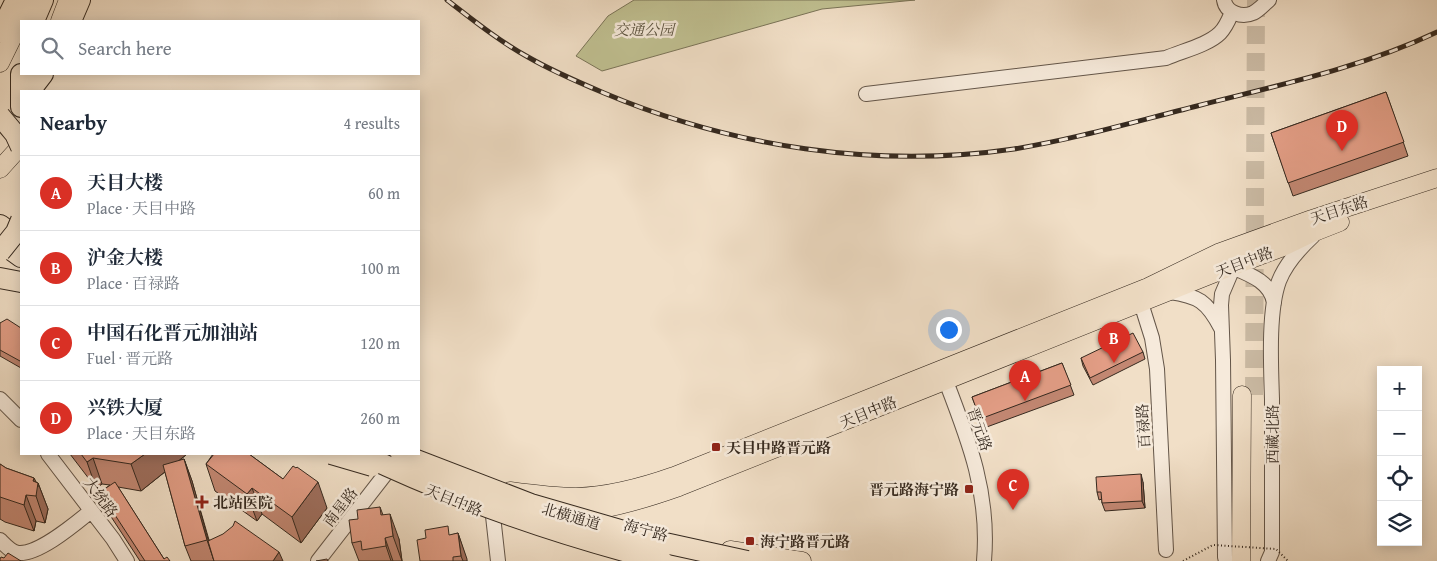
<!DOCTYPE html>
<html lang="en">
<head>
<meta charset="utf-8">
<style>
  :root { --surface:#fff; --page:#f2f2f3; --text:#1f2937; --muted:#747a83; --line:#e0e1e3; --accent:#d93025 }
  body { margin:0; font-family:"Gentium Book Plus","Noto Serif SC",serif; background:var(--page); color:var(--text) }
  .controls { position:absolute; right:15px; bottom:15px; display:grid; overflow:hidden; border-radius:0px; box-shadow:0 2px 12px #0003 }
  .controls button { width:45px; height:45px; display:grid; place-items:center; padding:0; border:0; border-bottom:1px solid var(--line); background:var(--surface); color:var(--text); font:25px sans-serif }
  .you { position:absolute; left:948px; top:329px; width:18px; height:18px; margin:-12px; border:4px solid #fff; border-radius:50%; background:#1a73e8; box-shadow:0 0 0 8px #1a73e833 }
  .badge { display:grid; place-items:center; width:32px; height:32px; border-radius:50%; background:var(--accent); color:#fff; font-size:16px; font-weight:700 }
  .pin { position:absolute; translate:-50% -41px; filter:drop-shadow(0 1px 2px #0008) }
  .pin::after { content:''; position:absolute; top:26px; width:18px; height:15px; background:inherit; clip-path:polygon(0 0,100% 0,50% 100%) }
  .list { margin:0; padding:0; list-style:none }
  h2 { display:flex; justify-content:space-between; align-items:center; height:65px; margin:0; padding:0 20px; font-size:21px }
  h2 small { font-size:16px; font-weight:400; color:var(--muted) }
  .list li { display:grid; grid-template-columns:32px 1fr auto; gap:15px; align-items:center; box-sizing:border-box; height:75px; padding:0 20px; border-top:1px solid var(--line) }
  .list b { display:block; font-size:19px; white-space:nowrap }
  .list p { margin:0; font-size:16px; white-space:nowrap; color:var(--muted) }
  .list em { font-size:16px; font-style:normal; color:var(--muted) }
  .icon { flex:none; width:28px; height:28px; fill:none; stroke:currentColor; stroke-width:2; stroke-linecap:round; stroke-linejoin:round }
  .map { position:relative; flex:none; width:1437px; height:561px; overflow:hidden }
  .search { position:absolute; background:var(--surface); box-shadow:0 2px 12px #0003; left:20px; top:20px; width:400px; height:55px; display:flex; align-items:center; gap:12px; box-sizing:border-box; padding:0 18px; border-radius:0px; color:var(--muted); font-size:19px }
  .panel { position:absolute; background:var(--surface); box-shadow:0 2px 12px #0003; left:20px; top:90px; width:400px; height:365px; border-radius:0px }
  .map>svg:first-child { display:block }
</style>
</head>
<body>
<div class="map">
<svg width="1437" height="561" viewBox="0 0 1437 561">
  <rect width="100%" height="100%" fill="#f1dfc7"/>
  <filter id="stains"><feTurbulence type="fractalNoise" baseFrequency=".004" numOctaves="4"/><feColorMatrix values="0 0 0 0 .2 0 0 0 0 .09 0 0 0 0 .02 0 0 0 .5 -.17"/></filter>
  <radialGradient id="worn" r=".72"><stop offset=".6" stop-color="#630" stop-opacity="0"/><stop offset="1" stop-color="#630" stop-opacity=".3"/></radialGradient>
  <path fill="#c0c091" stroke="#7a7458" d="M 634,0 L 915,0 L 822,9 L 602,71 L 576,56 L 608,16 Z"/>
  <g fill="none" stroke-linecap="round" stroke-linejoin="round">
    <path stroke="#cbbba5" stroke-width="18" stroke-dasharray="18 9" stroke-linecap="butt" d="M 1254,395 L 1256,0"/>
    <defs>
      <path id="minor" d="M 1224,0 C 1226,13 1242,18 1253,13 C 1259,10 1264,4 1269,0
        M 866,94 L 1166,58 C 1182,51 1208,45 1220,33 C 1226,27 1229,19 1232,12
        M 1227,265 C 1245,273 1271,280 1274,303
        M 1170,292 C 1198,296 1207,301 1221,328
        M 1141,303 L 1152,338 L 1157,369 L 1166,550
        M 942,371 C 967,436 990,490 984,561
        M 0,399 L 21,420
        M 48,454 L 113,539 L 127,561
        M 493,502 L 493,516 L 498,561
        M 0,540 C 5,545 11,552 18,553 C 39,555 76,523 91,511
        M 318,561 L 387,472
        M 1226,561 L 1225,557 L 1223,360 L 1221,305 L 1222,294 L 1236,261
        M 1268,561 L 1272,552 C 1272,501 1272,450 1272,399 C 1271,366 1268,311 1279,281 C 1286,263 1299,249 1313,236"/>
      <path id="major" d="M 60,21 L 68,0
        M 0,63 L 31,0
        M 0,169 L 18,149 L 21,141
        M 510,491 C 532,494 554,497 576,497 C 610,496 643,487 674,476 L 1148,287 L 1218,253 L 1312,219 L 1437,178
        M 568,513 C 604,512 645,499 679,487 L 1220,271 L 1283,247 L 1312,233 L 1340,222
        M 730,550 L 802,561
        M 1241,561 L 1242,395"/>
      <path id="highway" d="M 34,21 L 43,0
        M 71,21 L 80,0
        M 0,32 L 16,0
        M 30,91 L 43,74
        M 21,107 L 21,74
        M 0,225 L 21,240
        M 0,242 L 21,257
        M 0,278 L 21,282"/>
    </defs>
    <use href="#minor" stroke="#645649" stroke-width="16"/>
    <use href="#major" stroke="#35291f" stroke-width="19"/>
    <use href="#highway" stroke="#35291f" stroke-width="22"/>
    <use href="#minor" stroke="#f6eadb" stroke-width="14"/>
    <use href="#major" stroke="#f1dfc7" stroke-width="18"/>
    <use href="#highway" stroke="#f1dfc7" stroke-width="20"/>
    <defs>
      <path id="rail" d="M 447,0 C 473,20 499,41 528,57 C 552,71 578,82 604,93 C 732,147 876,169 1014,149 C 1076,139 1137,121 1197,106 C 1279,85 1361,68 1437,32"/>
    </defs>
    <use href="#rail" stroke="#35291f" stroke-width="5"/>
    <use href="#rail" stroke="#f6eadb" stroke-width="3" stroke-dasharray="9" stroke-linecap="butt"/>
    <defs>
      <path id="highway-bridge" d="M 0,116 L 15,134 L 21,147
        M 0,252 L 16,232 L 21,220
        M 331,454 L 372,466
        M 361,454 C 458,500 558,535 662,561
        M 401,454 L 531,504 L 665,543 L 747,561"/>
    </defs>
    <use href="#highway-bridge" stroke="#35291f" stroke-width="22" stroke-linecap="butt"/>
    <path stroke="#35291f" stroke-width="2" stroke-dasharray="1 2.5" stroke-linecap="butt" d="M 1183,561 L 1213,545 L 1276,549 L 1288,561"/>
    <use href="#highway-bridge" stroke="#f1dfc7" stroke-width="20"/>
  </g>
  <path fill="#c28772" stroke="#35291f" d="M 1386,92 L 1408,156 L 1293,196 L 1271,133 Z
    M 0,323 L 21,328 L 21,368 L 0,356 Z
    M 1143,352 L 1145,359 L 1093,385 L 1083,366 L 1081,358 Z
    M 1062,363 L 1074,395 L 984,428 L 972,397 Z
    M 70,454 L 187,454 L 179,461 L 184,459 L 192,481 L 209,540 L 283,561 L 191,561 L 185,546 L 165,472 L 141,491 L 118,487 L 164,559 L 170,561 L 140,561 L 106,509 L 100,492 L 110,485 L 102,484 L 96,488 Z
    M 213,454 L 249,454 L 283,479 L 327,508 L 301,543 L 262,514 L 257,521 L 215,491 L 206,464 Z
    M 0,464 L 6,468 L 34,478 L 36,482 L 38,483 L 48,509 L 45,523 L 36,521 L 34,531 L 5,522 L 0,519 Z
    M 1143,482 L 1145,508 L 1105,511 L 1102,503 L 1102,499 L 1099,500 L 1097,492 Z
    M 380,507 L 383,515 L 399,539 L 402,561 L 359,561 L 352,543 L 358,519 Z
    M 458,533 L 467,561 L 420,561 L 451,535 Z"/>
  <path fill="#9e6e5d" stroke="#35291f" d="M 145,454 L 187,454 L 141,491 L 131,464 Z
    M 93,458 L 102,484 L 96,488 L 87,462 Z
    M 184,459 L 192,481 L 214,561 L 207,540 Z
    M 1141,474 L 1143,482 L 1145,508 L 1142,501 Z
    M 34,478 L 38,487 L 38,483 L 48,509 L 45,523 L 36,496 L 33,481 Z
    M 318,482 L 327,508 L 301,543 L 292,517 Z
    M 252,488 L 262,514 L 257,521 L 247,494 Z
    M 26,495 L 36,521 L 34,531 L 24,505 Z
    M 390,514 L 399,539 L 402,561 L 393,536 Z
    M 458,533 L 467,559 L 467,561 L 463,561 L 461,556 Z
    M 385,538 L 393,561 L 391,561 L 386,546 Z
    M 279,552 L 283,561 L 273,561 Z"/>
  <path fill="#e29d85" stroke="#35291f" d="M 1386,92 L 1404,142 L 1288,183 L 1271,133 Z
    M 7,319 L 21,328 L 21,361 L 20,361 L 0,350 L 0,323 Z
    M 1133,333 L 1143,352 L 1090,378 L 1081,358 Z
    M 1062,363 L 1071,385 L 980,419 L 972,397 Z
    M 81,454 L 145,454 L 131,464 L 93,458 L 87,462 Z
    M 214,454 L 249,454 L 283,479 L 293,466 L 296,468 L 297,467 L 318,482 L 292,517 L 252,488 L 247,494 L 206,464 Z
    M 184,459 L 207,540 L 185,546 L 163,465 Z
    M 0,464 L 6,468 L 34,478 L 33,481 L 38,483 L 36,496 L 26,495 L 24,505 L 0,497 Z
    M 1141,474 L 1142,501 L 1102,503 L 1101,492 L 1097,492 L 1096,477 Z
    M 115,482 L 164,559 L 167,557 L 170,561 L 145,561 L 100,492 Z
    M 380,507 L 381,515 L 390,514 L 393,536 L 385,538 L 386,546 L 362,550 L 361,541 L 352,543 L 349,520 L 358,519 L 357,510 Z
    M 235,521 L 279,552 L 273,561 L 214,561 L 208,541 L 223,534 L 233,526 Z
    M 448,526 L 449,535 L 458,533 L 461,556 L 453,557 L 453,561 L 420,561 L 417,540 L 426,538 L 425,530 Z
    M 8,553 L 21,561 L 0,561 L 0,559 L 1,557 L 4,558 Z
    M 327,559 L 328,561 L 316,561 Z"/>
  <g fill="#8f2418" stroke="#f6eadb" stroke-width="2">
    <rect x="711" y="442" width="10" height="10" rx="2.5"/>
    <rect x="964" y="484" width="10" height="10" rx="2.5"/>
    <path d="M199.5 494.5h5v5h5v5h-5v5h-5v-5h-5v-5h5z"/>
    <rect x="745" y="536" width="10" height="10" rx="2.5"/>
  </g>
  <g text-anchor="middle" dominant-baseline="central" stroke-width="5" stroke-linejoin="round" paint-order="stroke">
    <g font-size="15" font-style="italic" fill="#584f3c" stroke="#f6eadb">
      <text x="644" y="29">交通公园</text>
    </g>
    <g font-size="15" fill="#35291f" stroke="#f6eadb">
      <text transform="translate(1339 210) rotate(-18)">天目东路</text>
      <text transform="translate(1244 262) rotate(-21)">天目中路</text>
      <text transform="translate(868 412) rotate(-22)">天目中路</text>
      <text transform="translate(1143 426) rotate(-93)">百禄路</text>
      <text transform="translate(980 429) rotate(71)">晋元路</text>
      <text transform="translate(1272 434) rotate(-90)">西藏北路</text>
      <text transform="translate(101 497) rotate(53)">大统路</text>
      <text transform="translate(454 500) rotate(22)">天目中路</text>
      <text transform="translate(340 507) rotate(-52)">南星路</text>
      <text transform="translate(571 516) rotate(16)">北横通道</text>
      <text transform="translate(646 530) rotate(15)">海宁路</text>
    </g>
    <g font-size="15" font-weight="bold" fill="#35291f" stroke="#f6eadb" text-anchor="start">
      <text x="726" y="447">天目中路晋元路</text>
      <text x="959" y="489" text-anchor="end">晋元路海宁路</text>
      <text x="213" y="502">北站医院</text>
      <text x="760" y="541">海宁路晋元路</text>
    </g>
  </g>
  <rect width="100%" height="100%" filter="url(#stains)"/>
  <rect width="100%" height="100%" fill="url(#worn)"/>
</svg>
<div class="controls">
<button>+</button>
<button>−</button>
<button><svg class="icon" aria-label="locate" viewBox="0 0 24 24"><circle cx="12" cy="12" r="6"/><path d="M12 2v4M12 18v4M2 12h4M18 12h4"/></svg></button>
<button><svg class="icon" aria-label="layers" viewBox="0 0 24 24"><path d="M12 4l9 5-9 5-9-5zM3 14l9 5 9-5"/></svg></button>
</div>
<div class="you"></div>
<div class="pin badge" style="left:1025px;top:401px">A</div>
<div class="pin badge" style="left:1114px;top:363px">B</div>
<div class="pin badge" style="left:1013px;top:510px">C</div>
<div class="pin badge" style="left:1342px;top:151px">D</div>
<div class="search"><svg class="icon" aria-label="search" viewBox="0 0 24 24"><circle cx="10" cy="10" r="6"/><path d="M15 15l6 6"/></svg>Search here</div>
<section class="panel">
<h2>Nearby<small>4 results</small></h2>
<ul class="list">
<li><span class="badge">A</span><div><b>天目大楼</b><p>Place · 天目中路</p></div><em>60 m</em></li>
<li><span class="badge">B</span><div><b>沪金大楼</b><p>Place · 百禄路</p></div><em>100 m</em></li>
<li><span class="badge">C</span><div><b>中国石化晋元加油站</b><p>Fuel · 晋元路</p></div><em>120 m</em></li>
<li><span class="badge">D</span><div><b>兴铁大厦</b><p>Place · 天目东路</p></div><em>260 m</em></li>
</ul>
</section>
</div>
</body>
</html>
